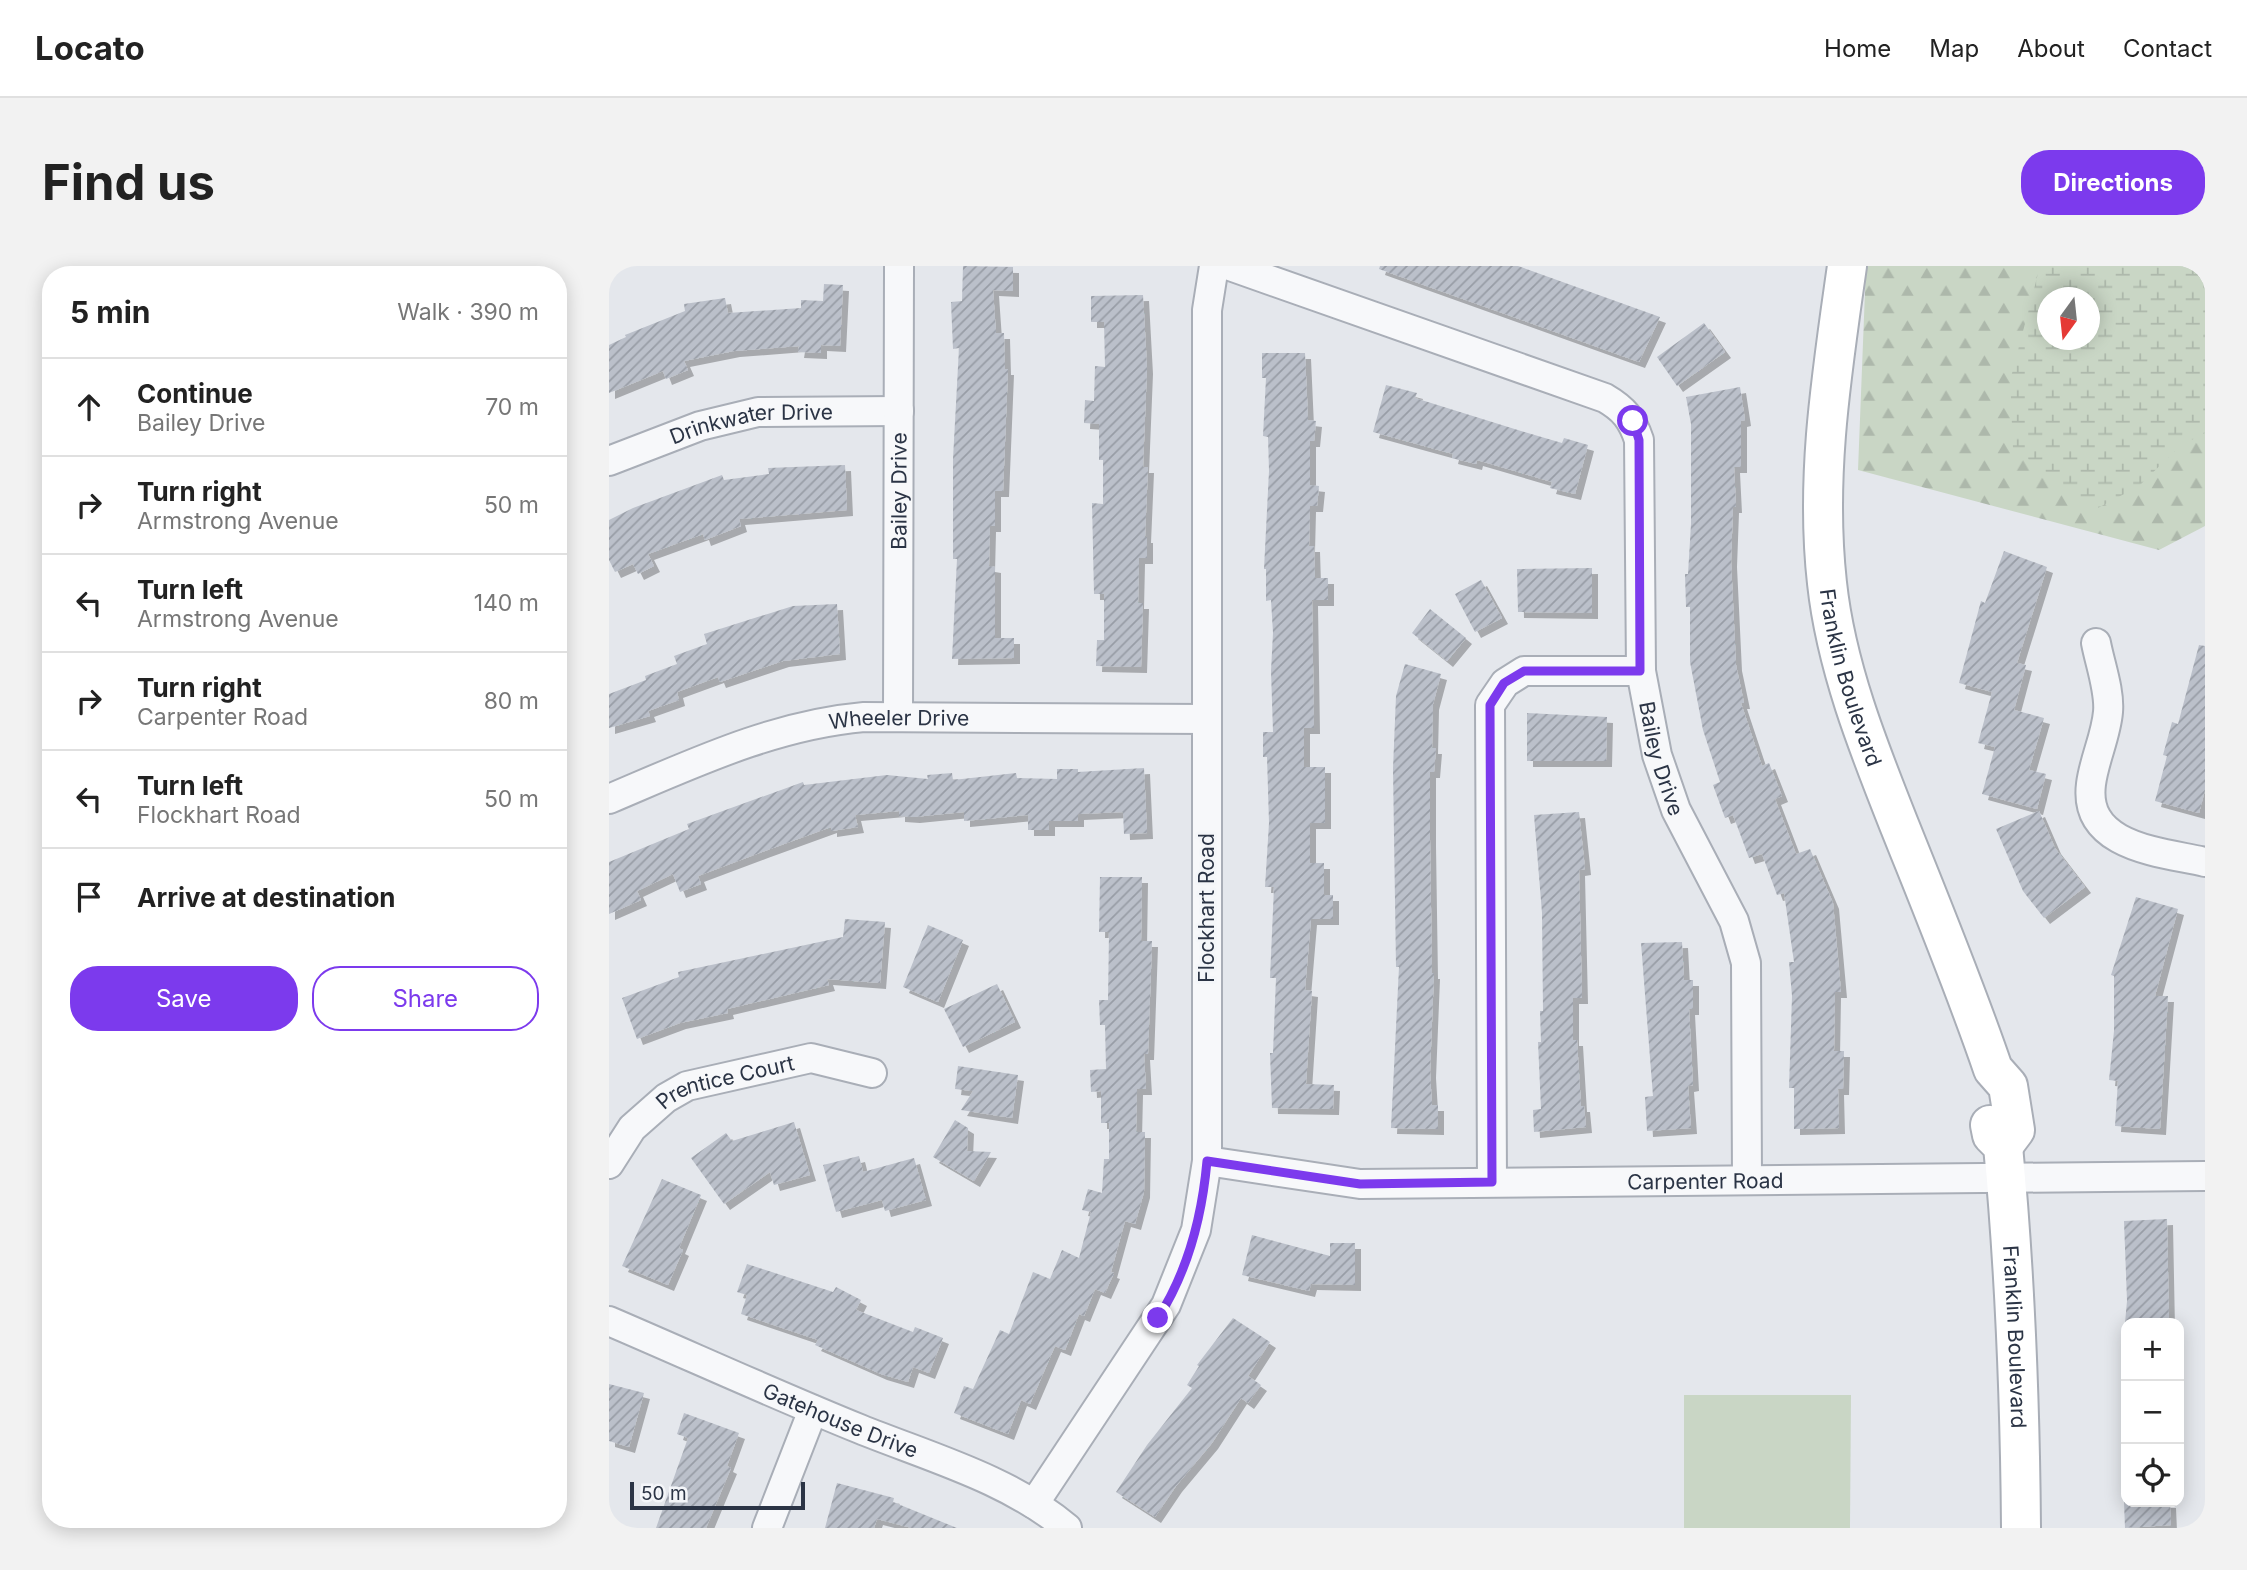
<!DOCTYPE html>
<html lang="en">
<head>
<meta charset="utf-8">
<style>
  :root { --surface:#fff; --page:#f2f2f2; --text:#222; --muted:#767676; --line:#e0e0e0; --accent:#7c3aed }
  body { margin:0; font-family:Inter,sans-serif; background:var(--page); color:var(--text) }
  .controls { position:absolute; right:21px; bottom:21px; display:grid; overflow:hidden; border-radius:14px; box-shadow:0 4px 18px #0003 }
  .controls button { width:63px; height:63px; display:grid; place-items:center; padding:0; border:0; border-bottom:2px solid var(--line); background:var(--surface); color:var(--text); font:35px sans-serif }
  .compass { position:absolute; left:1428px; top:21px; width:63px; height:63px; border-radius:50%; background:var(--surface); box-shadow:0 4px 18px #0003; rotate:195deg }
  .scale { position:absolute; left:21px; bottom:18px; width:175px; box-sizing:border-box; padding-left:7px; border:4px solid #2b3445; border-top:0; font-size:19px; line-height:24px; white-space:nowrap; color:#2b3445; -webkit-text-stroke:5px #f4f6f9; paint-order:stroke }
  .stop { position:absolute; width:21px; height:21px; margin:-16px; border:5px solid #7c3aed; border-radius:50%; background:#fff }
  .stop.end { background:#7c3aed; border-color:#fff; box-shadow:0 2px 7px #0008 }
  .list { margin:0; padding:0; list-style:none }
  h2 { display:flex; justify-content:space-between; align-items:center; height:91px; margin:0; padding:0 28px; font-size:30px }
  h2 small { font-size:23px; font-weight:400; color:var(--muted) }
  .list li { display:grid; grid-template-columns:46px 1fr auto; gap:21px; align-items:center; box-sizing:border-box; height:98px; padding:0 28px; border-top:2px solid var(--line) }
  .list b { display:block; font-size:26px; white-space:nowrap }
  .list p { margin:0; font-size:23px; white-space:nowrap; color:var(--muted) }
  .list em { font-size:23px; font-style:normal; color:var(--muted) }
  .actions { display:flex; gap:14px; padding:21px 28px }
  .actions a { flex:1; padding:16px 0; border:2px solid var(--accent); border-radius:28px; text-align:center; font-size:24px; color:var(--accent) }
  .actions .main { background:var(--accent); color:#fff }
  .icon { flex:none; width:38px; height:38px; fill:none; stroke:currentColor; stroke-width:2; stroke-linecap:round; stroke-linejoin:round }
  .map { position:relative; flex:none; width:1596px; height:1262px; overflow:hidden; border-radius:28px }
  header { display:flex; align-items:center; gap:42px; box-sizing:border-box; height:98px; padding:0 35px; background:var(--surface); border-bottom:2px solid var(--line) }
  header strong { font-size:33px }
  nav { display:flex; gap:38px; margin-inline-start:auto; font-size:24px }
  .intro { display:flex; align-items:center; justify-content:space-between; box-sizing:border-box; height:168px; padding:0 42px }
  h1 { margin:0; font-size:49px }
  .button { padding:18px 32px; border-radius:28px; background:var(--accent); color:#fff; font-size:24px; font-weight:700 }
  main { display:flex; gap:42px; padding:0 42px }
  aside { flex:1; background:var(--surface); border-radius:28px; box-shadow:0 4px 18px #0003 }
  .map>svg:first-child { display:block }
</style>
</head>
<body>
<header>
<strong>Locato</strong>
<nav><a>Home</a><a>Map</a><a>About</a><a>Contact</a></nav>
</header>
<div class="intro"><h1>Find us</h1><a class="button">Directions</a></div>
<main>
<aside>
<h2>5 min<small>Walk · 390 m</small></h2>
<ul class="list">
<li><svg class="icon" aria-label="ahead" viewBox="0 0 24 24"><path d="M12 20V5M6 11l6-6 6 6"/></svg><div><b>Continue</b><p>Bailey Drive</p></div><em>70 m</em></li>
<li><svg class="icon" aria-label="right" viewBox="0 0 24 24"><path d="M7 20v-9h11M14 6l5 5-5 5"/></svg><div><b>Turn right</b><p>Armstrong Avenue</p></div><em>50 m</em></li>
<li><svg class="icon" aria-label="left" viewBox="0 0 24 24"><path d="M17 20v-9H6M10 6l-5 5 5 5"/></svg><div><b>Turn left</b><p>Armstrong Avenue</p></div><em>140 m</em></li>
<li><svg class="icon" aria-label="right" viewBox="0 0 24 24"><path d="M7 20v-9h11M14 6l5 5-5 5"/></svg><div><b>Turn right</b><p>Carpenter Road</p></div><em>80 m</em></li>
<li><svg class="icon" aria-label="left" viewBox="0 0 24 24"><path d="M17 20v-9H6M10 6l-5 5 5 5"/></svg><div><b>Turn left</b><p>Flockhart Road</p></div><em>50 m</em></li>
<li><svg class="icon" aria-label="arrive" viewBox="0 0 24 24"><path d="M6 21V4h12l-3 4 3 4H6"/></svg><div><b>Arrive at destination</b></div></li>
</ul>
<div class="actions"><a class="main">Save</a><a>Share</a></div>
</aside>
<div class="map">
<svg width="1596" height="1262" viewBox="0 0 1596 1262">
  <defs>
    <pattern id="forest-firs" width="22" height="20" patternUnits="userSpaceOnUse" patternTransform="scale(1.75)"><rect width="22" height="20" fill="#c9d6c5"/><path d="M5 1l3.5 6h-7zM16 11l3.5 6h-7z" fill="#adb8ab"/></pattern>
    <pattern id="wetland-marsh" width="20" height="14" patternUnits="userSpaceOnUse" patternTransform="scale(1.75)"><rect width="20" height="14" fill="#c9d6c5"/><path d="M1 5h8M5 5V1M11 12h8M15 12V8" fill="none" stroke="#adb8ab"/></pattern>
    <pattern id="building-hatch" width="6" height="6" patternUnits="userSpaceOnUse" patternTransform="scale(1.75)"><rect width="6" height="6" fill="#bbc0ca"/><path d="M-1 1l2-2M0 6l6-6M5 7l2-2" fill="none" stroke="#989da6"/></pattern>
    <filter id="shadow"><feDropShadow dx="6" dy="6" stdDeviation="0" flood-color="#0004"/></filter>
  </defs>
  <rect width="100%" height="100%" fill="#e4e7ec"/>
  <path fill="url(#forest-firs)" fill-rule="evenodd" d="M 1257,0 L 1596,0 L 1596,260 L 1550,284 L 1249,204 ZM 1438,32 L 1480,32 L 1480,74 L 1438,74 Z"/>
  <path fill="url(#wetland-marsh)" fill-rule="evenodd" d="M 1431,0 L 1596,0 L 1596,167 L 1571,180 L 1530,220 L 1487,243 L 1404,182 L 1401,115 ZM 1438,32 L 1480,32 L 1480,74 L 1438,74 Z"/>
  <path fill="#c9d6c5" d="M 1075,1129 L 1242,1129 L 1241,1262 L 1075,1262 Z"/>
  <path fill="url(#building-hatch)" filter="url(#shadow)" d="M 354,0 L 404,1 L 404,25 L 384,24 L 387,67 L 395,67 L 396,103 L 399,103 L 394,225 L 386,225 L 386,260 L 381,260 L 380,300 L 386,301 L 386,372 L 405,372 L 405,392 L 343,393 L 348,293 L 344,293 L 344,193 L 350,82 L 344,83 L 342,36 L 353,35 Z
    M 771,0 L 909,0 L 1051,51 L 1030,96 L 770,3 Z
    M 215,18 L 234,19 L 231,80 L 212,79 L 212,87 L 189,86 L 190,80 L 125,85 L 75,95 L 79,104 L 57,113 L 54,105 L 0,127 L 0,79 L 17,71 L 16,69 L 76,45 L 75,38 L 116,32 L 119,47 L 192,42 L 192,34 L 214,35 Z
    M 534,29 L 538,102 L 534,201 L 539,201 L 536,271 L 538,271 L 538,292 L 530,292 L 529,337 L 534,337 L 532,401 L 487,400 L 488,374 L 495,374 L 495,328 L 485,328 L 483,237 L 494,238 L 494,194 L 490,194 L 490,158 L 475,157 L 476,134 L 485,135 L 486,100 L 496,101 L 495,56 L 482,56 L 482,30 Z
    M 1095,57 L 1116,86 L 1068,120 L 1048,91 Z
    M 653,87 L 696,87 L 699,154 L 707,155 L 705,175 L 701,175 L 701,219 L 710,220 L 708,240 L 701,240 L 700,280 L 705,280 L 706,312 L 719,312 L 719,334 L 703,334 L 705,462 L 695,462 L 695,501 L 716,501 L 716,557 L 701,557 L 701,597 L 715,597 L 715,629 L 724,629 L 724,653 L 702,653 L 696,724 L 703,725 L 697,818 L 725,819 L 724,843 L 663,842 L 661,787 L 664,787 L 667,712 L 661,712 L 665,621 L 656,621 L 660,557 L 658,491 L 654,491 L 654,466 L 664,466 L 662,405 L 664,367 L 662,334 L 657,335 L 657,303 L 655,303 L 660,205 L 659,171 L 654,170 L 657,112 L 653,112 Z
    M 777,119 L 808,127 L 806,132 L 912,165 L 953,177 L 955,172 L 979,179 L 966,228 L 941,222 L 943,216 L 868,194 L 867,198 L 843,192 L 844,188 L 764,166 Z
    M 1131,121 L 1136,154 L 1132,155 L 1132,201 L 1125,201 L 1127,241 L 1124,241 L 1122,295 L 1127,399 L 1135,437 L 1132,437 L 1153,500 L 1160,497 L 1173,530 L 1166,533 L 1187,588 L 1201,583 L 1224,637 L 1232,726 L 1226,726 L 1225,785 L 1235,785 L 1234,823 L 1229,823 L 1230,862 L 1185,863 L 1185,822 L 1180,822 L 1183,730 L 1180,696 L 1185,696 L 1175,627 L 1168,629 L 1153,588 L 1140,592 L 1124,549 L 1116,552 L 1104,519 L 1111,516 L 1094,464 L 1081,396 L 1081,341 L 1077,341 L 1076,308 L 1079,308 L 1082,258 L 1082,158 L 1077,131 Z
    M 236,199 L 238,244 L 130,253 L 132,260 L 96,274 L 94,268 L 39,288 L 45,300 L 29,308 L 24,298 L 6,306 L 0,294 L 0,254 L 24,242 L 113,209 L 115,214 L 160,208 L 159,202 Z
    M 1395,285 L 1438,301 L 1408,397 L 1417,399 L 1405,444 L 1435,452 L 1420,504 L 1437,508 L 1428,543 L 1373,528 L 1386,481 L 1369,477 L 1383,426 L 1350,417 L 1372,335 L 1376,337 Z
    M 983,302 L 983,347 L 909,346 L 908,303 Z
    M 872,314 L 893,352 L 866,366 L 846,328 Z
    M 228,338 L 231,388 L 174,395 L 111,416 L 109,411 L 68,426 L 70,434 L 39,445 L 41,450 L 0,462 L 0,428 L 37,414 L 36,410 L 68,398 L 65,390 L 98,378 L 95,368 L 184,340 Z
    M 821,343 L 857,372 L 838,395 L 803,367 Z
    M 1590,379 L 1596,380 L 1596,524 L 1590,547 L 1546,535 L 1558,490 L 1554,489 L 1563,456 L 1569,458 Z
    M 796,398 L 832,408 L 824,438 L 823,482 L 827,482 L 825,506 L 821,506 L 821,574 L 823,707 L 825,707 L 821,806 L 823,839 L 829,839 L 829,863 L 782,862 L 790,701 L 787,701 L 784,503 L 787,430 Z
    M 918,447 L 998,451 L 997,495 L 918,495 Z
    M 535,502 L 538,567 L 515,568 L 514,546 L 469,548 L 469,555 L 440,555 L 440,564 L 419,564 L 419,549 L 355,555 L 355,546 L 305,551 L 290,550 L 290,545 L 246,549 L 249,561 L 222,565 L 222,561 L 153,586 L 89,610 L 92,618 L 71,626 L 64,608 L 28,625 L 32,634 L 0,648 L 0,596 L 80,563 L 78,558 L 194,516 L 195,519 L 278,509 L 319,513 L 318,509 L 343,507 L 344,514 L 407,507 L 408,512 L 448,513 L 448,503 L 469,503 L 469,506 Z
    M 1430,545 L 1446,582 L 1476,621 L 1435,652 L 1414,625 L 1387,563 Z
    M 970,546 L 976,603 L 970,604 L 973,732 L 964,732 L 964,774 L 968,774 L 972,840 L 975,840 L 977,861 L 925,866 L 924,844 L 932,843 L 929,776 L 932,776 L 931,745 L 934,745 L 933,647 L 925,549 Z
    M 491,611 L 533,611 L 532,675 L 543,675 L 539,788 L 535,788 L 537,823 L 528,823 L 527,866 L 536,866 L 535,926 L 526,958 L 516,955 L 502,1006 L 505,1007 L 496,1027 L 486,1023 L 475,1050 L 470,1048 L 456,1084 L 446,1080 L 421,1138 L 412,1134 L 399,1168 L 345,1147 L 355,1120 L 364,1123 L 391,1064 L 400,1068 L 424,1006 L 441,1013 L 453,984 L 470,992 L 482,946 L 473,944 L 479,923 L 493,927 L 495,893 L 500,893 L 500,857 L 492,857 L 492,825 L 482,826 L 481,804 L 497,803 L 496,759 L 491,759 L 490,734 L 499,734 L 500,666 L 490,666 Z
    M 1527,631 L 1569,643 L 1546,730 L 1559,730 L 1551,863 L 1506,860 L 1509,815 L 1500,814 L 1505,765 L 1505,710 L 1502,709 Z
    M 236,653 L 276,656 L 271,717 L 218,713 L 220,719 L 118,743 L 119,747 L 71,757 L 28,773 L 13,732 L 70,711 L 69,706 L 234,671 Z
    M 319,659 L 354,674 L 329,736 L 294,721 Z
    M 1073,676 L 1075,714 L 1084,714 L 1084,743 L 1080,743 L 1084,819 L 1079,820 L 1082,862 L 1038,865 L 1036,831 L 1044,830 L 1032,677 Z
    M 388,718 L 406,756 L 354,781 L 335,743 Z
    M 349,800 L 409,809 L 403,852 L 352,844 L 364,825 L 346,823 Z
    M 346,854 L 359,862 L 358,885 L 382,886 L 365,915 L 324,891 Z
    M 185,856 L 201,909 L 165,919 L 161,906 L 115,938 L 82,892 L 117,867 L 123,875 Z
    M 250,890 L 254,906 L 305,892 L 317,934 L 276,945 L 273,934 L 227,946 L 214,899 Z
    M 53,913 L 92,929 L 70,982 L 74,984 L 59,1019 L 13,1000 Z
    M 1558,953 L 1560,1057 L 1516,1057 L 1518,1035 L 1515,955 Z
    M 643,969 L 721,990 L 721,977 L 746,977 L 746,1019 L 702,1018 L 700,1025 L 633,1009 Z
    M 138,998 L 224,1026 L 227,1021 L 252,1034 L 247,1044 L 304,1066 L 306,1061 L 334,1072 L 320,1107 L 304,1101 L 299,1116 L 272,1108 L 206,1079 L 209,1074 L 132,1048 L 138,1029 L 128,1026 Z
    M 624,1052 L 661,1076 L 639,1110 L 652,1119 L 639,1137 L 632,1132 L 603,1177 L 567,1220 L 546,1251 L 507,1226 L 538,1179 L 583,1122 L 578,1119 L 590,1100 L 588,1099 Z
    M 0,1118 L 35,1127 L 20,1181 L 0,1175 Z
    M 75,1147 L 130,1167 L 118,1200 L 122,1202 L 97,1262 L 47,1262 L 79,1172 L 68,1168 Z
    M 228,1217 L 285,1232 L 284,1236 L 348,1262 L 303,1262 L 268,1253 L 265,1262 L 216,1262 Z
    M 1515,1236 L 1561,1236 L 1562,1259 L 1516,1262 Z"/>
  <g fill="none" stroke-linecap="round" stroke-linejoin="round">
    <defs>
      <g id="minor">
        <path id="s1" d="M 621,0 L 996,132 C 1015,143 1023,153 1030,174 L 1032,405 L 1048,489 L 1067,544 L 1125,655 L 1137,697 L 1138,913"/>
        <path id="s2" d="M 0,195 L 91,160 L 149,146 L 290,145"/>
        <path d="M 1487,377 C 1491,398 1501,425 1499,446 C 1497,470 1485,494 1482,518 C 1474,582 1553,586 1596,596"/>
        <path id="s3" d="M 289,451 L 290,0"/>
        <path id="s4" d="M 0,533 C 83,498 164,459 255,451 L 597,453"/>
        <path id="s5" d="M 598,895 L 751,918 L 1596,910"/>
        <path id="s6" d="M 0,898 L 23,862 L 57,832 L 78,820 L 202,792 L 263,807"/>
        <path d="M 883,916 L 881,439 L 896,417 L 915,405 L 1032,405"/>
        <path id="s7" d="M 0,1055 C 84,1091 167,1129 251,1163 C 320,1191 400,1213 458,1262"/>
        <path d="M 425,1238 L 557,1039 L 587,964 L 598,895 L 598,44 L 605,0"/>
        <path d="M 158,1262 L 204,1144"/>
      </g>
      <g id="secondary">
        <path id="s8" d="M 1238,0 C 1223,106 1206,210 1218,317 C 1227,401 1260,483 1291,561 C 1323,641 1356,721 1384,803 L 1399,820 L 1406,864 L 1394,880"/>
        <path id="s9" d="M 1381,859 L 1383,869 L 1394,880 C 1406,1007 1411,1134 1412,1262"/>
      </g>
    </defs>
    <use href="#minor" stroke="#a9aeb7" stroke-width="32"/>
    <use href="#secondary" stroke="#a9aeb7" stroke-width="42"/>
    <use href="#minor" stroke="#f7f8fa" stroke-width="28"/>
    <use href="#secondary" stroke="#fff" stroke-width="38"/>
  </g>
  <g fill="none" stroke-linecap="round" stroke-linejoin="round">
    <path stroke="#7c3aed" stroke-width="9" d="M 549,1052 C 579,1005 593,951 598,895 L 751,918 L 883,916 L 881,439 L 895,417 L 915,405 L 1031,405 L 1030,174 L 1024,155"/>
  </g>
  <g text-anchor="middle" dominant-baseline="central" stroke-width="6" stroke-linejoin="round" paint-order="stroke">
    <g font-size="21" fill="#2b3445" stroke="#f4f6f9">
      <text stroke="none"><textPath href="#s2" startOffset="149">Drinkwater Drive</textPath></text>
      <text stroke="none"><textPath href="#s3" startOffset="226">Bailey Drive</textPath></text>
      <text stroke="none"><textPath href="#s8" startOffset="416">Franklin Boulevard</textPath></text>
      <text stroke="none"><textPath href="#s4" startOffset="304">Wheeler Drive</textPath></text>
      <text stroke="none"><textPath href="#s1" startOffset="774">Bailey Drive</textPath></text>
      <text transform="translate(597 642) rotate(-90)">Flockhart Road</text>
      <text stroke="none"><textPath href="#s6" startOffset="150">Prentice Court</textPath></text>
      <text stroke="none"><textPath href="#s5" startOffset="500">Carpenter Road</textPath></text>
      <text stroke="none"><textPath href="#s9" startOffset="217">Franklin Boulevard</textPath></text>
      <text stroke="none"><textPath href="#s7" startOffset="252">Gatehouse Drive</textPath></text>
    </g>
  </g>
</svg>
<div class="controls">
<button>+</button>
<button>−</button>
<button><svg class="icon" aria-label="locate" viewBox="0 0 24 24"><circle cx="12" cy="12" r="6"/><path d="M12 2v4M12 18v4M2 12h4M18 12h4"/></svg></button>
</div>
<svg class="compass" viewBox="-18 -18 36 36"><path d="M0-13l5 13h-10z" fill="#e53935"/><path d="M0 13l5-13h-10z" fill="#767676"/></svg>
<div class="scale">50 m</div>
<div class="stop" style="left:1024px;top:155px"></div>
<div class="stop end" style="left:549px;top:1052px"></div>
</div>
</main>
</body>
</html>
